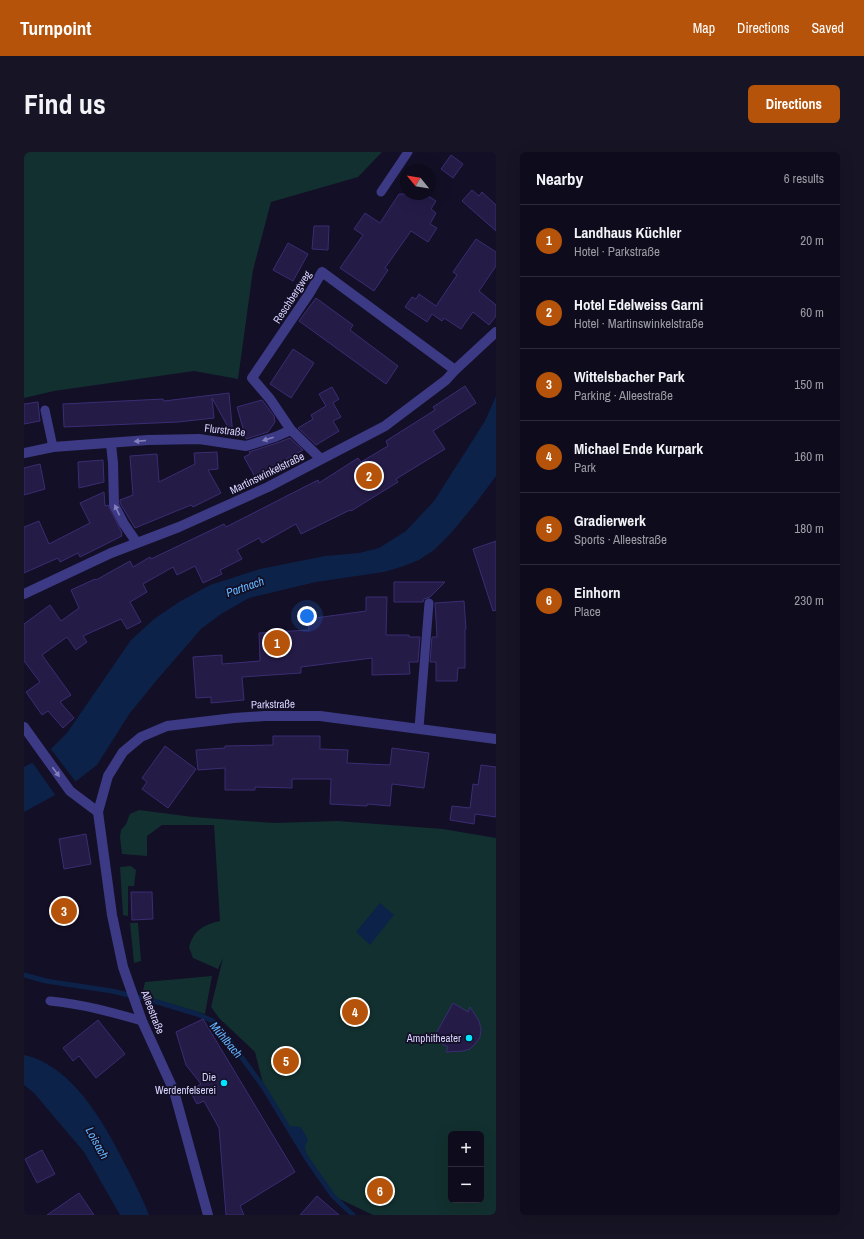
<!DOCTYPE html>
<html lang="en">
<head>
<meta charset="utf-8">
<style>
  :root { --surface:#0e0b1c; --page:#171425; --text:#f1f3f6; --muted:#9b9ba3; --line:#2e2b3b; --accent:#b45309 }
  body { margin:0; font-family:"Archivo Narrow",sans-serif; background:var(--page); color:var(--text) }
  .controls { position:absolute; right:12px; bottom:12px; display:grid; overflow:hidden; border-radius:6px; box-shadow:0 4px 16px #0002 }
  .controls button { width:36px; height:36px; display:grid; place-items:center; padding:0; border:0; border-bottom:1px solid var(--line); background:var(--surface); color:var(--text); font:20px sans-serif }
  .compass { position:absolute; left:376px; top:12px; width:36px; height:36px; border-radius:50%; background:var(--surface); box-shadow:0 4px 16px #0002; rotate:300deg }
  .you { position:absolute; left:283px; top:464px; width:14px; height:14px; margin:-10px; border:3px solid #fff; border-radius:50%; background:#1a73e8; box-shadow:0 0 0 6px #1a73e833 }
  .badge { display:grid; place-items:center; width:26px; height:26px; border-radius:50%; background:var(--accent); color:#fff; font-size:13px; font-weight:700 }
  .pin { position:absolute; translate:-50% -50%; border:2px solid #fff; box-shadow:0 1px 4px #0006 }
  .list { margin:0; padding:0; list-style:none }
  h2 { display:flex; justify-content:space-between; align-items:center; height:52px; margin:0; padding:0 16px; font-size:17px }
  h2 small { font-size:13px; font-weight:400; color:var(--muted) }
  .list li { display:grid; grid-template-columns:26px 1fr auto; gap:12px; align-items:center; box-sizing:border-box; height:72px; padding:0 16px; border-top:1px solid var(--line) }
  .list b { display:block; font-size:15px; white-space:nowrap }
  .list p { margin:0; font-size:13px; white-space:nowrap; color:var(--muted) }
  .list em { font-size:13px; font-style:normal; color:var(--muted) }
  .map { position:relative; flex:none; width:472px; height:1063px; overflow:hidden; border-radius:6px }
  header { display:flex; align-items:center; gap:24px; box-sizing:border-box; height:56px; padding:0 20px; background:var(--accent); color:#fff }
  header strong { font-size:19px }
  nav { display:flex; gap:22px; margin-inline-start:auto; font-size:14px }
  .intro { display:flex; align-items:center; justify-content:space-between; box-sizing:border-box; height:96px; padding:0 24px }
  h1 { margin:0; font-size:28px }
  .button { padding:10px 18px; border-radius:6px; background:var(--accent); color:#fff; font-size:14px; font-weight:700 }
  main { display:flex; gap:24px; padding:0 24px }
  aside { flex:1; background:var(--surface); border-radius:6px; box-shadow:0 4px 16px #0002 }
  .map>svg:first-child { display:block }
</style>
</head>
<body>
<header>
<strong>Turnpoint</strong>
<nav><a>Map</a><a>Directions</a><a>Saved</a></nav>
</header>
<div class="intro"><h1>Find us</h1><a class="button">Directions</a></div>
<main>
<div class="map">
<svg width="472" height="1063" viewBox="0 0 472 1063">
  <rect width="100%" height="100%" fill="#130f26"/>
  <path fill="#12302f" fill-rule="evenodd" d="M 0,0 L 358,0 L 334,25 L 247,50 L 229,118 L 214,227 L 170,219 L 30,239 L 0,246 Z
    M 115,658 L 169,665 L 250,671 L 313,669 L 419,677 L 472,686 L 472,1063 L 349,1063 L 309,1044 L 283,1007 L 240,936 L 231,900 L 195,866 L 187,855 L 199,806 L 194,817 L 169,806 L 165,795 C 170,778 179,773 196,769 L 190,673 L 138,673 L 123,684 L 123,704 L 98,702 L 96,685 L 97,678 L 102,672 L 106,662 ZM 427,982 L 457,982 L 457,1048 L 427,1048 Z
    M 107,714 L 112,718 L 110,734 L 104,734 L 104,764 L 99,763 L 96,715 Z
    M 106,771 L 114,771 L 117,809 L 110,811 Z
    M 188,824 L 181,862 L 124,845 L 119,839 L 121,830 Z"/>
  <path fill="#0c2248" d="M 472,244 L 472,324 L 452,351 L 427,381 L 410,398 L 395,408 L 380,414 L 360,420 L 292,430 L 225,446 L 197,462 L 177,477 L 132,529 L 106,561 L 73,613 L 42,637 L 0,660 L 0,615 L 19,605 L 43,581 L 107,488 L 130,467 L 155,450 L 186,433 L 236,417 L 301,404 L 335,401 L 355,396 L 382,379 L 410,349 L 461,269 Z
    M 356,751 L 370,763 L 346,793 L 332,780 Z
    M 0,903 C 50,914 82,974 103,1016 C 111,1032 119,1047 125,1063 L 96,1063 L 60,1000 L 10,941 L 0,933 Z
    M 268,974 L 277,975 L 284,988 L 281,994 L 283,1007 L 264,977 Z"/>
  <path fill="#130f26" d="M 26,596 L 52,630 L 32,644 L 8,610 Z"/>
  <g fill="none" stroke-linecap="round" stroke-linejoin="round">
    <path stroke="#0c2248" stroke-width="5" d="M 0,823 L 22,829 L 88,839 L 133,850 L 173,862 L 189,869 L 200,881 L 240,936 L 283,1007 L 309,1044 L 329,1063"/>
  </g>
  <path fill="#241b47" stroke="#3b2d73" d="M 427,3 L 439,12 L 429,26 L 417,17 Z
    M 448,38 L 455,44 L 458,40 L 472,53 L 472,79 L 438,49 Z
    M 375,42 L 401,42 L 412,49 L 407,57 L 412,61 L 406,72 L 413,76 L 404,90 L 387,79 L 361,116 L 364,118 L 350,139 L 316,116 L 339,83 L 330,77 L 341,61 L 356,71 Z
    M 290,74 L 305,74 L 304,98 L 288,97 Z
    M 452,87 L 472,100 L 472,114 L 455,139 L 472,153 L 472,164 L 465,173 L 449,160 L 437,177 L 420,166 L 418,169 L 408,162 L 403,170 L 381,155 L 388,145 L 392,147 L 395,142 L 412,154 L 433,123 L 429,120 Z
    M 264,91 L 284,102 L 269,129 L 249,118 Z
    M 292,146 L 329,173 L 326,178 L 374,214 L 362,232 L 275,169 Z
    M 269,197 L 290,211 L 267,246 L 246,232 Z
    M 441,234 L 452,251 L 409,279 L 421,297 L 372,327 L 374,330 L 327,359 L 326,358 L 277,382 L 272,372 L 238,391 L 235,386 L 213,398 L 218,407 L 196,418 L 198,422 L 179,431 L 171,414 L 153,423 L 149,415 L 119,432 L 123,440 L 106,450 L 117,470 L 103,477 L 97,467 L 59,484 L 63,490 L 52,498 L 43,485 L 18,503 L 47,543 L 36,550 L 50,566 L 39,576 L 24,559 L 18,563 L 2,540 L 16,530 L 0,509 L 0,472 L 26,453 L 37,469 L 55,456 L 47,438 L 71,427 L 72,428 L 106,409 L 109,415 L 126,405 L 127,407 L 200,372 L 202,375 L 294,328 L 295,331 L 334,306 L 337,310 L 364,294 L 362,289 L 411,258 L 409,255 Z
    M 308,235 L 315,247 L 309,251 L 317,265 L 309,269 L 315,279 L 292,293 L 274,276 L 289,267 L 287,263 L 302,254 L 295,242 Z
    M 205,241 L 209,284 L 188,246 L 190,266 L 154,270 L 40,275 L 39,252 L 139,247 L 140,249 Z
    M 238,248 L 250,264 L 251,270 L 244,280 L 222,287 L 213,255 Z
    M 14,250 L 16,269 L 0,272 L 0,252 Z
    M 266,286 L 279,298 L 231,325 L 220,305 L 226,302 L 225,300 L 253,291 Z
    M 193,300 L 194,317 L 184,318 L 197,341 L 169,355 L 167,353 L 111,376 L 96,351 L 96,348 L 109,343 L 106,304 L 133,302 L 135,330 L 171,312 L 170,301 Z
    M 79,308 L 80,330 L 55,336 L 54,310 Z
    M 16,312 L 21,337 L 0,343 L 0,316 Z
    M 80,340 L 81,354 L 84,353 L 98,381 L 97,382 L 98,384 L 56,405 L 54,401 L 36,410 L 34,406 L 0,421 L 0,375 L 15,369 L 25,392 L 66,371 L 56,351 Z
    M 472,389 L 472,458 L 469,459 L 449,397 Z
    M 370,430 L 421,430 L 406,445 L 400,447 L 399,450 L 370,450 Z
    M 342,445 L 363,445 L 362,483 L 385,483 L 385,485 L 396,485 L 394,510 L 385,510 L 386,522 L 348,523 L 348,506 L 277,515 L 277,521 L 218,525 L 220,548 L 187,551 L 187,545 L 172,546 L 169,505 L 198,503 L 198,512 L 236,509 L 235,481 L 285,478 L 284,467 L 342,459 Z
    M 440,449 L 442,477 L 441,477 L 441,516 L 434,516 L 433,529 L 412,529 L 412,510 L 406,510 L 408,485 L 413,485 L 411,451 Z
    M 249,584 L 296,584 L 296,597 L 324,598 L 323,611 L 366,613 L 368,596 L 405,601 L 400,636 L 368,632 L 366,654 L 343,652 L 343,654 L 306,652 L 307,627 L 268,627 L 268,636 L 231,635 L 231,638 L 201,638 L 201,616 L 174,618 L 172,598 L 201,596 L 201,594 L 249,593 Z
    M 141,594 L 172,617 L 144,656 L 118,637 L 123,630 L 118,626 Z
    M 457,613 L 472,615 L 472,665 L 451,662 L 450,672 L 426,668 L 428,654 L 446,656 L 449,632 L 454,633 Z
    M 62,682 L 67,712 L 40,717 L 35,687 Z
    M 107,740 L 128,740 L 129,767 L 108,768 Z
    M 429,851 L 444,860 L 446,855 L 455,869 L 457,877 L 456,885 L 452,891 L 446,897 L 439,899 L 422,900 L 424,895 L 409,887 Z
    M 179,867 L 271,1020 L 216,1054 L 220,1063 L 202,1063 L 195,976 L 180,949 L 173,952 L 166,939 L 177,932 L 162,913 L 152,880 Z
    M 74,868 L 101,902 L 72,926 L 55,904 L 49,909 L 39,896 Z
    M 267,899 L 271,914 L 257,919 L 252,904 Z
    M 18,998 L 31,1022 L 13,1031 L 1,1007 Z
    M 55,1041 L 70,1063 L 23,1063 Z
    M 293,1044 L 315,1063 L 276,1063 Z"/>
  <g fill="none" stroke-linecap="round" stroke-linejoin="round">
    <path stroke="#3d3a85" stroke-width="9" d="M 357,40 L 384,0
      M 21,258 L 29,295
      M 395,576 L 405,451
      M 26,849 C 58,852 87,860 118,869"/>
    <path stroke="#3d3a85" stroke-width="10" d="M 267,278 L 246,247 L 228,226 L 285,142 L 298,120 L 431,218
      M 87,292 L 89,311 L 90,353 L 100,372 L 113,391
      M 0,301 L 29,295 L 124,288 L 175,287 L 222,294 L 251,285 L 267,278 L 297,307
      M 0,442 L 87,401 L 155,375 L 244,335 L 361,274 L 422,228 L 431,218 L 472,180
      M 0,575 L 46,639 L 74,660"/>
    <path stroke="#3d3a85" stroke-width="10" d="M 184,1063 L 150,939 L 118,869 L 99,815 L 88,763 L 74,660 L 84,624 L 99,600 L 117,585 L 143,574 L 210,566 L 241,564 L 296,564 L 472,587"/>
  </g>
  <defs><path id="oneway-solid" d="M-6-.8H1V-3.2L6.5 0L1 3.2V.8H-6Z"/></defs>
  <g fill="#837fbc">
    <use href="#oneway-solid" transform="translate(244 287) rotate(162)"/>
    <use href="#oneway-solid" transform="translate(116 289) rotate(175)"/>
    <use href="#oneway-solid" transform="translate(93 358) rotate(-115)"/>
    <use href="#oneway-solid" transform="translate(32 620) rotate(53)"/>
  </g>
  <g fill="#00e5ff" stroke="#130f26" stroke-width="1.5">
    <circle cx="445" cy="886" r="4"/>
    <circle cx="200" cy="931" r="4"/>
  </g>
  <g text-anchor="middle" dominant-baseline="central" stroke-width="3.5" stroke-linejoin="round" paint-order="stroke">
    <g font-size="11" fill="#d9d4ff" stroke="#130f26">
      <text transform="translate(268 145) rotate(-57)">Reschbergweg</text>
      <text transform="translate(201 278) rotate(7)">Flurstraße</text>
      <text transform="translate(243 321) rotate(-26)">Martinswinkelstraße</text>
      <text transform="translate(249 552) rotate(-1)">Parkstraße</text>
      <text transform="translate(129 860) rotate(69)">Alleestraße</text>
    </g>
    <g font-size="11" fill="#d9d4ff" stroke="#130f26" text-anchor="end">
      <text x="437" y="886">Amphitheater</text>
      <text x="192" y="925">Die<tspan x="192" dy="13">Werdenfelserei</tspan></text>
    </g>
    <g font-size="12" font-style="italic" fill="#62b6ff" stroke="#130f26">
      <text transform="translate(221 435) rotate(-19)">Partnach</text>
      <text transform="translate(202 888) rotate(50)">Mühlbach</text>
      <text transform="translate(73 991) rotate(61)">Loisach</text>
    </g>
  </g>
</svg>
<div class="controls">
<button>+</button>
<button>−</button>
</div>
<svg class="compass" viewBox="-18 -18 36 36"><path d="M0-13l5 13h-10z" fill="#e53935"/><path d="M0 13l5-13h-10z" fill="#9b9ba3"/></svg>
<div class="you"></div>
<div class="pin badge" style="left:253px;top:491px">1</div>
<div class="pin badge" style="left:345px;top:324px">2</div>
<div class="pin badge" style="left:40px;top:759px">3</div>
<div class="pin badge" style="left:331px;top:860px">4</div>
<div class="pin badge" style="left:262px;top:909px">5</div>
<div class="pin badge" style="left:356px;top:1039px">6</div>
</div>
<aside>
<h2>Nearby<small>6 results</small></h2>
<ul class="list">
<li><span class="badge">1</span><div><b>Landhaus Küchler</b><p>Hotel · Parkstraße</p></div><em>20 m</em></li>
<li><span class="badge">2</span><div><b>Hotel Edelweiss Garni</b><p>Hotel · Martinswinkelstraße</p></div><em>60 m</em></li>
<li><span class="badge">3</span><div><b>Wittelsbacher Park</b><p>Parking · Alleestraße</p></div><em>150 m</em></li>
<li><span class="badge">4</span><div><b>Michael Ende Kurpark</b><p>Park</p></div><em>160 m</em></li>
<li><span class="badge">5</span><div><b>Gradierwerk</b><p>Sports · Alleestraße</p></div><em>180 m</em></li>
<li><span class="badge">6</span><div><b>Einhorn</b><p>Place</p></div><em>230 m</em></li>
</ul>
</aside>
</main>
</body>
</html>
